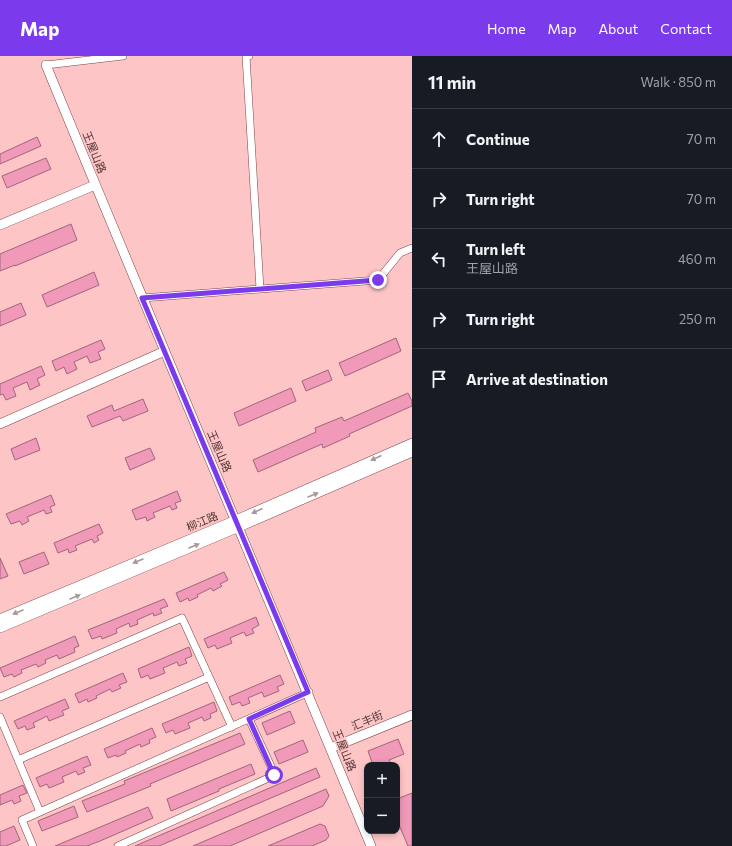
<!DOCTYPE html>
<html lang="en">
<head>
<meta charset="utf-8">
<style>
  :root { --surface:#171b24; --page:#20242c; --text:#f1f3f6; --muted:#9ea1a6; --line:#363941; --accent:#7c3aed }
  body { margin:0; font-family:Commissioner,"Noto Sans SC",sans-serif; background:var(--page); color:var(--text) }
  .controls { position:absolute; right:12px; bottom:12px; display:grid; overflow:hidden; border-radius:8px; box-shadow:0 2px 6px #0003 }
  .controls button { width:36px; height:36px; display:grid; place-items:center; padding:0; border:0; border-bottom:1px solid var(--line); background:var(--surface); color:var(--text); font:20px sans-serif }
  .stop { position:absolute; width:12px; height:12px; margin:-9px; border:3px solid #7c3aed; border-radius:50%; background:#fff }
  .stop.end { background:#7c3aed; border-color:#fff; box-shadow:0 1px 4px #0008 }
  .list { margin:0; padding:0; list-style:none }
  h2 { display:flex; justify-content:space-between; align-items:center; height:52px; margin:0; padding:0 16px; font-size:17px }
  h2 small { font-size:13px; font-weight:400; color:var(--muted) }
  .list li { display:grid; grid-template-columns:26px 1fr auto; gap:12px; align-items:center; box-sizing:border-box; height:60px; padding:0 16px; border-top:1px solid var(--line) }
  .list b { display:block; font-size:15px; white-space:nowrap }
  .list p { margin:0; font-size:13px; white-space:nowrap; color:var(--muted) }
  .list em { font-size:13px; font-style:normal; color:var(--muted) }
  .icon { flex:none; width:22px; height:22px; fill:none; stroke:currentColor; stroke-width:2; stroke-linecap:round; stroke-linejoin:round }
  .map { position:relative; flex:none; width:412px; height:790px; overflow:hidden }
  header { display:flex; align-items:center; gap:24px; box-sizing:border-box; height:56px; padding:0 20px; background:var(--accent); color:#fff }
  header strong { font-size:19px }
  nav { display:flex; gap:22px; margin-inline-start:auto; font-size:14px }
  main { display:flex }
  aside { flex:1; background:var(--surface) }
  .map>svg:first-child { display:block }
</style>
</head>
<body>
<header>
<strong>Map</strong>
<nav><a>Home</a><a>Map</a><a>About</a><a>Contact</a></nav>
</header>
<main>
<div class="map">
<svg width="412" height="790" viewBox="0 0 412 790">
  <rect width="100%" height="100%" fill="#fec5c6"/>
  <path fill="#f099b8" stroke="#a1657b" d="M 37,81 L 41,90 L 0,108 L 0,98 Z
    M 46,102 L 51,113 L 7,132 L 2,120 Z
    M 71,168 L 77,184 L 15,210 L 15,209 L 0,215 L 0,198 Z
    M 94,216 L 99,229 L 47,251 L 42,239 Z
    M 21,247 L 26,259 L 0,270 L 0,256 Z
    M 396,282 L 401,295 L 345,320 L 339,307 Z
    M 101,284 L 105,293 L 98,296 L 101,303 L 90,307 L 87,300 L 74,306 L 77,313 L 67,318 L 64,311 L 56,315 L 52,305 Z
    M 41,310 L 45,319 L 37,323 L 40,329 L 30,334 L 27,326 L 13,332 L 16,340 L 6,344 L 3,338 L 0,339 L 0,328 Z
    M 328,314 L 332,324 L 306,335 L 302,325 Z
    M 291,332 L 296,345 L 239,370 L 234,357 Z
    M 408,337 L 412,345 L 412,350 L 349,378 L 350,380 L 323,392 L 322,388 L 258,416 L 253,404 L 316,376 L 315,372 L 342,361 L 344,365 Z
    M 143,343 L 148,355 L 123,365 L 120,360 L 92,371 L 87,360 L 112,349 L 114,355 Z
    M 36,382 L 40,394 L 15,404 L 11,393 Z
    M 150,392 L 155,403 L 130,414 L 125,402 Z
    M 177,435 L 181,445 L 175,447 L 177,452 L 172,454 L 170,450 L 153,457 L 155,461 L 147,465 L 146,461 L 136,464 L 132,454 Z
    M 51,439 L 55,449 L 50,451 L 52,456 L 46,458 L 44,454 L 27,461 L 29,465 L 22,469 L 20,465 L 11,468 L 6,458 Z
    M 99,468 L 103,477 L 97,480 L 99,484 L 94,487 L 92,483 L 75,490 L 77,494 L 69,497 L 68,493 L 58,497 L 54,487 Z
    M 44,496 L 49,508 L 24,518 L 19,506 Z
    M 0,502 L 8,520 L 0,523 Z
    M 224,516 L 228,524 L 220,528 L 222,530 L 213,535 L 211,532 L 197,539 L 198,541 L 189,545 L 188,542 L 180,546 L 176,537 Z
    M 164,543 L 168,550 L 160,553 L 162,557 L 154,560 L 153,557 L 137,564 L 138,568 L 130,571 L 129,567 L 116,573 L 117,577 L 102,583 L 101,580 L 92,583 L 88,574 Z
    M 256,561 L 259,569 L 252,573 L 254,577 L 246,580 L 244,576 L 230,582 L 232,587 L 217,593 L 215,589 L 208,592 L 204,583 Z
    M 75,580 L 79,590 L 74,592 L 75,596 L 59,603 L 57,599 L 45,604 L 46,607 L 38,611 L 36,608 L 21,614 L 22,617 L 14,621 L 12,618 L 4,621 L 0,612 Z
    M 189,591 L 192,600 L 185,603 L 187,607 L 179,610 L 177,606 L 163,612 L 165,617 L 150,623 L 148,619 L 141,622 L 138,613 Z
    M 123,617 L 127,626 L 119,629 L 121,632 L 112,636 L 110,633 L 96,640 L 97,642 L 88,646 L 87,643 L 79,647 L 75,638 Z
    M 280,619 L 284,628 L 277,631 L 279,635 L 264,641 L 262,636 L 248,642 L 250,647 L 242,650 L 240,646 L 232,649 L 229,641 Z
    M 65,643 L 69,652 L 62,655 L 64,659 L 49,665 L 47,660 L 33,667 L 35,671 L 27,674 L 25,670 L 18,673 L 14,665 Z
    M 214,646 L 217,655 L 210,658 L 211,662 L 204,665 L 202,661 L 188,667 L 190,672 L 175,678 L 173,674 L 166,677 L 162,668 Z
    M 290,655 L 295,667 L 267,679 L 262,667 Z
    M 152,672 L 156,681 L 149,684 L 150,687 L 141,691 L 140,688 L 125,695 L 126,697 L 117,701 L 116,699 L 108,702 L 104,693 Z
    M 240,677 L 245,688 L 150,728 L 151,730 L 87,756 L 82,745 L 125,728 L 124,725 Z
    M 398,683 L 404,698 L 389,704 L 392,709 L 373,709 L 368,695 Z
    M 303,684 L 308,696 L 279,708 L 274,696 Z
    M 87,700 L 91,709 L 83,712 L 85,716 L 78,719 L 76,715 L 62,721 L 64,726 L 49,732 L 47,728 L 40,731 L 36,722 Z
    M 251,708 L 255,718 L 219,733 L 219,735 L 171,755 L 167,743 Z
    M 316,712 L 320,721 L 159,790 L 135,790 Z
    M 23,729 L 27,737 L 19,740 L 21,745 L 14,748 L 12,744 L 0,749 L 0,739 Z
    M 326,733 L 329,740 L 323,750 L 230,790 L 193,790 Z
    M 412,737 L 412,790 L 408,790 L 397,764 L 397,743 Z
    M 74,750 L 78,761 L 42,775 L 38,765 Z
    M 148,751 L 153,762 L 100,785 L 87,790 L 55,790 Z
    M 320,768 L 325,770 L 329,780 L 326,784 L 312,790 L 268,790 Z
    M 14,770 L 20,784 L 6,790 L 0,790 L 0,776 Z"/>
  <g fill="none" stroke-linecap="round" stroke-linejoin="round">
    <defs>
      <path id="minor" d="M 249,0 L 246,0 L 260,233
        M 46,9 L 123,0
        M 142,242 L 378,224 L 400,197 L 412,192
        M 0,641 L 182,562 L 232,671
        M 0,661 L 40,756 L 309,636
        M 18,704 L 209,621
        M 33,790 L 22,764 L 40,756
        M 118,790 L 275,719 L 249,663"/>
      <path id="tertiary" d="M 46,9 C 153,270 265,529 371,790
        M 0,169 L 95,129
        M 0,368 L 165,295
        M 0,563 L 236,464 L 412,387
        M 0,572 L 239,471 L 412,396
        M 331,692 L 412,659"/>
    </defs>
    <use href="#minor" stroke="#7e4246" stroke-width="8"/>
    <use href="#tertiary" stroke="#7e4246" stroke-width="10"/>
    <use href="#minor" stroke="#fff" stroke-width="7"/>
    <use href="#tertiary" stroke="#fff" stroke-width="9"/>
  </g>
  <defs><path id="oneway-solid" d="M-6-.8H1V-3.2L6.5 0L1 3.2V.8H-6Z"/></defs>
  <g fill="#a7999a">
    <use href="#oneway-solid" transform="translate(376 402) rotate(156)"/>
    <use href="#oneway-solid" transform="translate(313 439) rotate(-23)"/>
    <use href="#oneway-solid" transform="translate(257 455) rotate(156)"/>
    <use href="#oneway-solid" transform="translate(194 490) rotate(-23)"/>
    <use href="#oneway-solid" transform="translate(138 505) rotate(157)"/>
    <use href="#oneway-solid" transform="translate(75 541) rotate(-23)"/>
    <use href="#oneway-solid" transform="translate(18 556) rotate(157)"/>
  </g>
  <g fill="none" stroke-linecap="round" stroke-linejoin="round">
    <path stroke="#7c3aed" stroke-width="5" d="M 274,719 L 249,663 L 308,636 L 142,242 L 378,224"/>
  </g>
  <g text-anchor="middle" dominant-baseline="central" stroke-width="3" stroke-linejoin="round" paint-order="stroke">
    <g font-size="11" fill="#4f3334" stroke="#fec5c6">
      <text transform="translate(95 96) rotate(68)">王屋山路</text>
      <text transform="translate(220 395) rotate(67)">王屋山路</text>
      <text transform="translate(202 465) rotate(-23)">柳江路</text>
      <text transform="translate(367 664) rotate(-23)">汇丰街</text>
      <text transform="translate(345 694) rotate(68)">王屋山路</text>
    </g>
  </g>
</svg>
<div class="controls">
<button>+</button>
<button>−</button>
</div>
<div class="stop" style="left:274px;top:719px"></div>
<div class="stop end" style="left:378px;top:224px"></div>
</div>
<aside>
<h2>11 min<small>Walk · 850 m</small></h2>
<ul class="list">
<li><svg class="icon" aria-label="ahead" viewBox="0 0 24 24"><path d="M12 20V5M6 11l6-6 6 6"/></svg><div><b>Continue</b></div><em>70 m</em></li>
<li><svg class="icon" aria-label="right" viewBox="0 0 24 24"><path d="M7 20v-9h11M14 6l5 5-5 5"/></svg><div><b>Turn right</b></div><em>70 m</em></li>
<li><svg class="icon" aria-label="left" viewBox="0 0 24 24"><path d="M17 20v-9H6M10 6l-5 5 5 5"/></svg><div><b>Turn left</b><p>王屋山路</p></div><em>460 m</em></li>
<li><svg class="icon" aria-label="right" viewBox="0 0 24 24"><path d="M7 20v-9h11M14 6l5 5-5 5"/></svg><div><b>Turn right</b></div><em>250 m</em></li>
<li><svg class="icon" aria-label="arrive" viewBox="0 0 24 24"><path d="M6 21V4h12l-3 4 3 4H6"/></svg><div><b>Arrive at destination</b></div></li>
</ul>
</aside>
</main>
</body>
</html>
